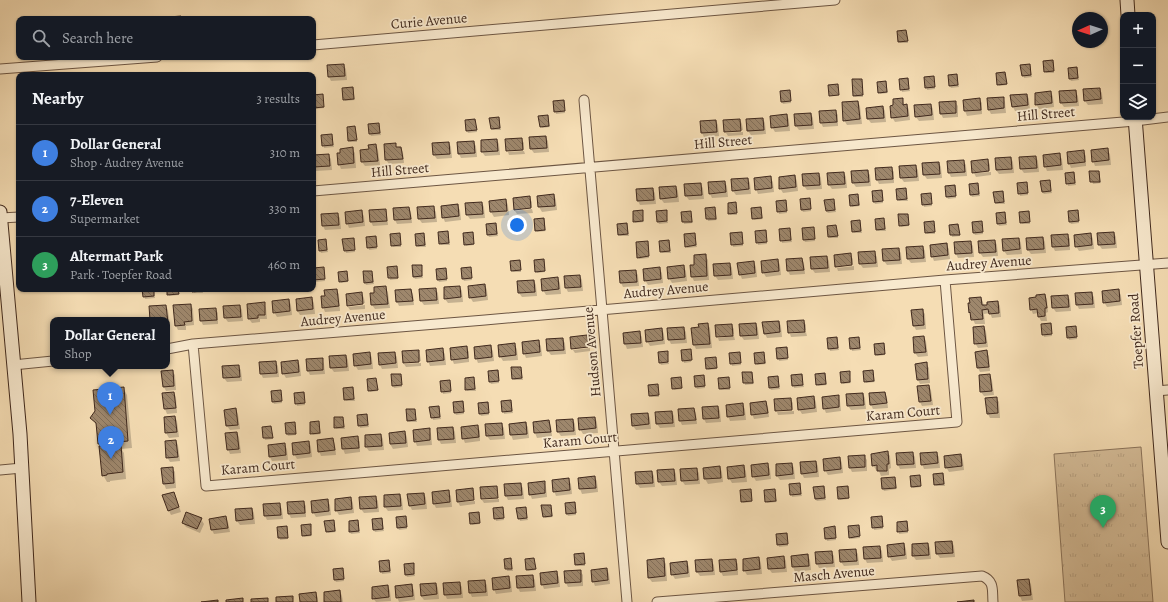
<!DOCTYPE html>
<html lang="en">
<head>
<meta charset="utf-8">
<style>
  :root { --surface:#171b24; --page:#20242c; --text:#f1f3f6; --muted:#9ea1a6; --line:#363941; --accent:#b45309 }
  body { margin:0; font-family:Alegreya,serif; background:var(--page); color:var(--text) }
  .controls { position:absolute; right:12px; top:12px; display:grid; overflow:hidden; border-radius:8px; box-shadow:0 1px 3px #0004 }
  .controls button { width:36px; height:36px; display:grid; place-items:center; padding:0; border:0; border-bottom:1px solid var(--line); background:var(--surface); color:var(--text); font:20px sans-serif }
  .compass { position:absolute; left:1072px; top:12px; width:36px; height:36px; border-radius:50%; background:var(--surface); box-shadow:0 1px 3px #0004; rotate:267deg }
  .you { position:absolute; left:517px; top:225px; width:14px; height:14px; margin:-10px; border:3px solid #fff; border-radius:50%; background:#1a73e8; box-shadow:0 0 0 6px #1a73e833 }
  .badge { display:grid; place-items:center; width:26px; height:26px; border-radius:50%; background:var(--accent); color:#fff; font-size:13px; font-weight:700 }
  .pin { position:absolute; translate:-50% -33px; filter:drop-shadow(0 1px 2px #0008) }
  .pin::after { content:''; position:absolute; top:21px; width:14px; height:12px; background:inherit; clip-path:polygon(0 0,100% 0,50% 100%) }
  .popup { position:absolute; left:50px; top:317px; width:120px; height:52px; box-sizing:border-box; display:grid; place-content:center; border-radius:8px; background:var(--surface); filter:drop-shadow(0 1px 3px #0005); font-size:13px; white-space:nowrap; color:var(--muted) }
  .popup b { font-size:15px; color:var(--text) }
  .popup::after { content:''; position:absolute; left:50%; top:100%; margin-left:-8px; border:8px solid transparent; border-top-color:var(--surface) }
  .list { margin:0; padding:0; list-style:none }
  h2 { display:flex; justify-content:space-between; align-items:center; height:52px; margin:0; padding:0 16px; font-size:17px }
  h2 small { font-size:13px; font-weight:400; color:var(--muted) }
  .list li { display:grid; grid-template-columns:26px 1fr auto; gap:12px; align-items:center; box-sizing:border-box; height:56px; padding:0 16px; border-top:1px solid var(--line) }
  .list b { display:block; font-size:15px; white-space:nowrap }
  .list p { margin:0; font-size:13px; white-space:nowrap; color:var(--muted) }
  .list em { font-size:13px; font-style:normal; color:var(--muted) }
  .icon { flex:none; width:22px; height:22px; fill:none; stroke:currentColor; stroke-width:2; stroke-linecap:round; stroke-linejoin:round }
  .map { position:relative; flex:none; width:1168px; height:602px; overflow:hidden }
  .search { position:absolute; background:var(--surface); box-shadow:0 1px 3px #0004; left:16px; top:16px; width:300px; height:44px; display:flex; align-items:center; gap:10px; box-sizing:border-box; padding:0 14px; border-radius:8px; color:var(--muted); font-size:15px }
  .panel { position:absolute; background:var(--surface); box-shadow:0 1px 3px #0004; left:16px; top:72px; width:300px; height:220px; border-radius:8px }
  .map>svg:first-child { display:block }
</style>
</head>
<body>
<div class="map">
<svg width="1168" height="602" viewBox="0 0 1168 602">
  <defs>
    <pattern id="park-tufts" width="24" height="20" patternUnits="userSpaceOnUse"><rect width="24" height="20" fill="#d6be9a"/><path d="M3 7l-1-3M5 7V3M7 7l1-3M15 17l-1-3M17 17v-4M19 17l1-3" fill="none" stroke="#b9a384"/></pattern>
    <pattern id="building-back-hatch" width="6" height="6" patternUnits="userSpaceOnUse"><rect width="6" height="6" fill="#9e876c"/><path d="M-1 5l2 2M0 0l6 6M5-1l2 2" fill="none" stroke="#826e58"/></pattern>
  </defs>
  <rect width="100%" height="100%" fill="#f5ddb4"/>
  <filter id="stains"><feTurbulence type="fractalNoise" baseFrequency=".005" numOctaves="4"/><feColorMatrix values="0 0 0 0 .2 0 0 0 0 .09 0 0 0 0 .02 0 0 0 .5 -.17"/></filter>
  <radialGradient id="worn" r=".72"><stop offset=".6" stop-color="#630" stop-opacity="0"/><stop offset="1" stop-color="#630" stop-opacity=".3"/></radialGradient>
  <path fill="url(#park-tufts)" stroke="#8b745c" d="M 1141,447 L 1153,602 L 1065,602 L 1054,454 Z"/>
  <path fill="#0003" d="M 906,31 L 908,43 L 900,43 L 899,42 Z
    M 1052,61 L 1054,73 L 1046,73 L 1045,71 Z
    M 343,65 L 346,69 L 347,80 L 331,81 L 329,77 Z
    M 1030,65 L 1032,77 L 1024,78 L 1022,66 Z
    M 1077,68 L 1079,80 L 1071,81 L 1070,79 Z
    M 1005,74 L 1007,85 L 999,86 L 998,84 Z
    M 957,75 L 959,87 L 951,88 L 950,86 Z
    M 933,77 L 935,89 L 927,90 L 925,78 Z
    M 908,79 L 910,91 L 902,92 L 900,80 Z
    M 861,80 L 863,97 L 855,97 L 854,96 Z
    M 886,82 L 888,93 L 880,94 L 879,92 Z
    M 353,88 L 355,100 L 345,101 L 344,99 Z
    M 1099,89 L 1102,93 L 1103,104 L 1088,105 L 1085,101 Z
    M 789,91 L 791,103 L 783,104 L 782,102 Z
    M 1075,91 L 1078,96 L 1079,106 L 1064,107 L 1061,103 L 1060,92 Z
    M 1051,92 L 1053,97 L 1054,107 L 1039,109 L 1036,104 Z
    M 1027,95 L 1029,99 L 1030,110 L 1015,111 L 1013,107 Z
    M 313,96 L 323,97 L 324,108 L 314,109 L 313,108 Z
    M 1003,98 L 1005,102 L 1006,113 L 991,114 L 989,110 Z
    M 902,99 L 905,106 L 907,105 L 909,110 L 910,120 L 895,122 L 892,117 Z
    M 979,99 L 982,103 L 982,114 L 967,116 L 965,111 L 964,100 Z
    M 563,101 L 565,113 L 556,114 L 554,102 Z
    M 858,102 L 860,106 L 862,124 L 847,125 L 844,120 Z
    M 955,102 L 958,106 L 958,117 L 943,118 L 941,114 L 940,103 Z
    M 931,105 L 933,109 L 934,120 L 919,121 L 916,117 Z
    M 883,107 L 885,111 L 886,122 L 871,123 L 868,119 L 867,108 Z
    M 835,111 L 838,115 L 838,126 L 823,127 L 821,123 Z
    M 811,114 L 813,118 L 814,129 L 799,130 L 796,126 Z
    M 787,115 L 789,120 L 790,131 L 775,132 L 772,127 Z
    M 548,116 L 550,127 L 542,128 L 541,126 Z
    M 499,118 L 501,130 L 493,130 L 491,129 Z
    M 763,119 L 765,123 L 766,134 L 751,135 L 748,131 Z
    M 475,120 L 477,132 L 468,133 L 467,131 Z
    M 740,120 L 742,124 L 743,130 L 726,131 L 726,133 L 724,121 Z
    M 716,121 L 718,125 L 719,136 L 704,137 L 702,133 Z
    M 379,124 L 381,135 L 371,136 L 370,134 Z
    M 355,127 L 357,142 L 350,142 L 349,141 Z
    M 743,132 L 743,135 L 728,136 L 726,133 Z
    M 332,135 L 334,147 L 324,148 L 322,136 Z
    M 545,137 L 548,141 L 549,152 L 534,153 L 531,149 Z
    M 521,139 L 524,143 L 524,149 L 507,150 L 507,152 L 506,140 Z
    M 497,140 L 499,144 L 500,155 L 485,156 L 482,152 L 482,141 Z
    M 473,142 L 476,146 L 477,157 L 461,158 L 459,154 L 458,143 Z
    M 449,143 L 451,147 L 452,158 L 437,159 L 434,155 Z
    M 395,144 L 397,148 L 401,148 L 403,152 L 404,163 L 389,164 L 386,160 Z
    M 376,145 L 378,150 L 380,165 L 365,166 L 362,162 L 370,150 Z
    M 352,149 L 355,153 L 356,168 L 341,169 L 339,164 Z
    M 1107,150 L 1110,154 L 1111,165 L 1095,166 L 1093,161 Z
    M 524,151 L 525,154 L 509,155 L 508,152 Z
    M 1083,151 L 1086,156 L 1086,166 L 1071,168 L 1069,163 Z
    M 328,155 L 331,159 L 332,170 L 316,171 L 314,167 L 313,156 Z
    M 1059,155 L 1062,159 L 1063,170 L 1047,171 L 1045,166 Z
    M 1036,157 L 1038,161 L 1039,172 L 1024,173 L 1021,169 Z
    M 1011,158 L 1013,162 L 1014,173 L 999,174 L 996,170 Z
    M 988,160 L 990,165 L 990,170 L 974,171 L 974,173 L 972,162 Z
    M 963,161 L 966,165 L 967,176 L 951,177 L 949,173 L 948,162 Z
    M 939,163 L 941,167 L 942,178 L 927,179 L 924,175 Z
    M 915,166 L 918,170 L 919,181 L 904,182 L 901,178 Z
    M 891,168 L 894,172 L 894,183 L 879,184 L 877,180 Z
    M 867,171 L 870,175 L 871,186 L 856,187 L 853,183 Z
    M 991,172 L 991,175 L 976,177 L 974,173 Z
    M 1090,172 L 1099,172 L 1101,183 L 1093,184 Z
    M 844,173 L 846,177 L 847,188 L 832,189 L 829,185 Z
    M 1074,173 L 1076,185 L 1068,186 L 1066,174 Z
    M 819,174 L 821,178 L 822,189 L 807,190 L 804,186 L 803,175 Z
    M 795,176 L 797,181 L 798,191 L 783,193 L 780,188 Z
    M 770,177 L 773,182 L 774,192 L 758,194 L 756,189 Z
    M 748,179 L 750,183 L 751,194 L 736,195 L 733,191 Z
    M 1050,181 L 1052,193 L 1044,194 L 1042,192 Z
    M 724,182 L 727,186 L 728,197 L 712,198 L 710,194 Z
    M 700,184 L 703,188 L 704,199 L 689,200 L 686,196 Z
    M 978,184 L 980,196 L 972,197 L 971,195 Z
    M 1018,184 L 1027,185 L 1028,195 L 1020,196 Z
    M 676,187 L 678,191 L 679,202 L 664,203 L 661,199 Z
    M 955,188 L 956,198 L 948,199 L 947,197 Z
    M 652,189 L 655,193 L 656,204 L 640,205 L 638,201 Z
    M 905,189 L 908,201 L 899,201 L 898,200 Z
    M 1003,192 L 1005,204 L 997,204 L 995,203 Z
    M 882,193 L 883,203 L 875,204 L 874,202 Z
    M 930,194 L 932,206 L 924,207 L 922,195 Z
    M 554,195 L 556,200 L 557,210 L 542,212 L 539,207 L 538,196 Z
    M 858,195 L 860,206 L 852,207 L 851,205 Z
    M 529,197 L 532,202 L 532,207 L 515,209 L 515,210 L 514,199 Z
    M 506,200 L 508,205 L 509,215 L 494,217 L 491,212 L 490,201 Z
    M 834,200 L 836,212 L 828,213 L 826,211 Z
    M 810,201 L 811,211 L 803,212 L 802,210 Z
    M 777,202 L 786,203 L 787,213 L 779,214 Z
    M 482,203 L 484,207 L 485,218 L 470,219 L 467,215 L 467,204 Z
    M 457,205 L 460,210 L 461,220 L 445,222 L 443,217 Z
    M 736,205 L 737,215 L 730,215 L 729,213 Z
    M 433,207 L 436,212 L 437,222 L 422,223 L 419,219 L 418,208 Z
    M 409,208 L 411,212 L 412,223 L 397,224 L 395,220 L 394,209 Z
    M 715,208 L 717,220 L 708,221 L 706,209 Z
    M 761,208 L 763,219 L 754,220 L 753,218 Z
    M 532,209 L 533,213 L 517,214 L 515,211 Z
    M 385,210 L 387,215 L 388,225 L 373,226 L 371,222 L 370,211 Z
    M 361,211 L 364,216 L 365,226 L 349,228 L 347,223 Z
    M 642,211 L 644,222 L 635,223 L 634,221 Z
    M 666,211 L 668,223 L 659,224 L 658,222 Z
    M 1077,211 L 1079,223 L 1071,224 L 1070,222 Z
    M 691,212 L 693,223 L 684,224 L 682,213 Z
    M 1028,212 L 1030,224 L 1022,224 L 1021,222 Z
    M 1005,213 L 1007,225 L 999,226 L 998,224 Z
    M 337,214 L 340,218 L 341,229 L 325,230 L 323,226 Z
    M 908,216 L 909,226 L 901,227 L 900,225 Z
    M 313,217 L 315,221 L 316,232 L 313,232 Z
    M 544,219 L 546,231 L 537,232 L 536,230 Z
    M 884,219 L 886,231 L 878,231 L 877,230 Z
    M 860,221 L 862,233 L 854,233 L 853,232 Z
    M 933,222 L 935,234 L 927,234 L 926,233 Z
    M 981,222 L 983,234 L 975,235 L 974,233 Z
    M 496,224 L 498,236 L 489,237 L 488,235 Z
    M 627,224 L 629,236 L 620,236 L 619,235 Z
    M 950,225 L 958,225 L 960,236 L 952,237 Z
    M 836,226 L 838,238 L 830,238 L 829,237 Z
    M 790,229 L 792,242 L 782,243 L 780,230 Z
    M 814,230 L 815,241 L 805,242 L 804,240 Z
    M 765,231 L 767,244 L 758,245 L 756,232 Z
    M 448,232 L 450,245 L 441,245 L 440,243 Z
    M 472,233 L 474,245 L 466,246 L 465,244 Z
    M 1114,233 L 1116,237 L 1117,248 L 1102,249 L 1099,245 Z
    M 400,234 L 401,247 L 393,247 L 392,245 Z
    M 695,234 L 697,247 L 687,248 L 686,246 Z
    M 731,234 L 742,235 L 743,246 L 733,247 Z
    M 1091,234 L 1093,239 L 1094,249 L 1079,251 L 1076,246 Z
    M 424,235 L 426,247 L 418,247 L 417,246 Z
    M 1067,235 L 1070,239 L 1070,250 L 1055,251 L 1053,247 L 1052,236 Z
    M 375,237 L 377,249 L 369,250 L 367,238 Z
    M 1043,238 L 1045,242 L 1046,253 L 1031,254 L 1028,250 Z
    M 1019,239 L 1021,243 L 1022,254 L 1007,255 L 1004,251 Z
    M 326,240 L 328,252 L 321,253 L 320,251 Z
    M 343,240 L 354,241 L 355,252 L 346,253 Z
    M 669,241 L 671,253 L 662,253 L 661,252 Z
    M 995,241 L 997,245 L 998,256 L 983,257 L 980,253 Z
    M 970,242 L 973,246 L 974,257 L 958,258 L 956,254 Z
    M 647,243 L 649,258 L 639,259 L 638,257 Z
    M 946,244 L 949,249 L 950,259 L 934,261 L 932,256 Z
    M 923,247 L 925,251 L 926,262 L 911,263 L 908,259 Z
    M 898,249 L 901,253 L 902,264 L 887,265 L 884,261 Z
    M 874,252 L 877,257 L 878,267 L 863,268 L 860,264 L 859,253 Z
    M 705,255 L 708,260 L 709,280 L 694,281 L 692,277 L 691,266 L 696,266 Z
    M 850,255 L 853,259 L 853,264 L 837,266 L 837,267 L 835,256 Z
    M 827,257 L 829,261 L 830,272 L 815,273 L 812,269 Z
    M 802,259 L 804,263 L 805,274 L 790,275 L 788,271 Z
    M 778,260 L 780,265 L 781,275 L 766,277 L 763,272 Z
    M 544,262 L 545,272 L 537,273 L 536,271 Z
    M 754,262 L 756,267 L 757,277 L 742,279 L 740,274 Z
    M 520,263 L 521,272 L 513,272 L 512,271 Z
    M 730,264 L 732,268 L 733,279 L 718,280 L 715,276 Z
    M 421,266 L 423,278 L 415,279 L 414,277 Z
    M 683,266 L 686,271 L 687,281 L 672,283 L 669,278 Z
    M 854,266 L 854,270 L 838,271 L 837,268 Z
    M 397,267 L 398,279 L 390,280 L 388,268 Z
    M 470,268 L 472,280 L 464,281 L 463,279 Z
    M 659,268 L 662,273 L 663,283 L 648,285 L 645,280 Z
    M 313,269 L 324,270 L 325,281 L 315,282 Z
    M 446,269 L 447,281 L 439,282 L 438,280 Z
    M 635,271 L 638,275 L 639,286 L 623,287 L 621,283 Z
    M 346,272 L 348,282 L 341,283 L 340,281 Z
    M 372,272 L 374,284 L 366,285 L 365,283 Z
    M 580,276 L 582,280 L 583,291 L 568,292 L 566,288 Z
    M 558,279 L 560,283 L 561,294 L 546,295 L 543,290 Z
    M 534,281 L 536,285 L 537,296 L 522,297 L 519,293 Z
    M 485,285 L 487,290 L 488,300 L 473,302 L 470,297 Z
    M 385,287 L 388,292 L 390,308 L 375,309 L 372,305 L 375,294 Z
    M 460,287 L 462,291 L 463,302 L 448,303 L 445,299 Z
    M 143,289 L 154,289 L 155,298 L 145,299 Z
    M 168,289 L 178,289 L 179,295 L 169,296 Z
    M 193,289 L 202,289 L 203,293 L 194,293 Z
    M 241,289 L 252,289 L 252,291 L 242,292 Z
    M 435,289 L 438,293 L 439,304 L 424,305 L 421,301 Z
    M 336,290 L 339,294 L 340,311 L 325,312 L 323,307 L 326,297 Z
    M 411,290 L 413,294 L 414,305 L 399,306 L 397,302 L 396,291 Z
    M 1118,290 L 1121,295 L 1122,305 L 1107,307 L 1104,302 Z
    M 1091,293 L 1094,297 L 1095,308 L 1079,309 L 1077,305 L 1076,294 Z
    M 362,294 L 364,298 L 365,303 L 348,305 L 348,306 L 347,295 Z
    M 1045,295 L 1047,299 L 1048,312 L 1046,313 L 1047,321 L 1041,321 L 1039,317 L 1038,313 L 1033,314 L 1031,309 Z
    M 1068,296 L 1070,300 L 1071,311 L 1056,312 L 1053,308 Z
    M 981,298 L 983,302 L 984,306 L 998,302 L 1000,306 L 1001,317 L 992,318 L 990,313 L 984,314 L 985,324 L 975,324 L 970,312 Z
    M 312,299 L 314,303 L 315,314 L 300,315 L 297,310 Z
    M 289,300 L 291,305 L 292,315 L 277,317 L 274,312 Z
    M 264,304 L 266,308 L 267,319 L 260,319 L 260,322 L 252,323 L 249,319 Z
    M 191,305 L 193,309 L 194,325 L 186,326 L 186,330 L 178,330 L 176,326 Z
    M 365,305 L 365,309 L 350,310 L 348,307 Z
    M 166,306 L 168,310 L 170,327 L 167,327 L 167,320 L 151,320 Z
    M 240,306 L 242,310 L 243,321 L 228,322 L 225,318 Z
    M 215,309 L 218,313 L 218,324 L 203,325 L 201,321 Z
    M 922,310 L 925,314 L 926,329 L 916,330 L 914,326 L 912,311 Z
    M 803,321 L 806,325 L 806,330 L 789,332 L 789,334 L 788,322 Z
    M 779,322 L 781,326 L 782,337 L 767,338 L 765,334 Z
    M 707,324 L 710,328 L 712,348 L 696,349 L 694,345 L 692,328 L 700,328 Z
    M 756,324 L 758,328 L 759,339 L 744,340 L 741,336 Z
    M 731,325 L 734,329 L 734,334 L 717,336 L 717,338 L 716,326 Z
    M 1042,325 L 1051,326 L 1052,336 L 1044,337 Z
    M 984,327 L 986,331 L 988,347 L 978,348 L 975,343 Z
    M 683,328 L 686,332 L 687,343 L 671,344 L 669,340 Z
    M 1067,328 L 1076,329 L 1077,339 L 1069,340 Z
    M 662,329 L 664,334 L 665,344 L 650,346 L 647,341 Z
    M 639,332 L 642,337 L 643,347 L 627,349 L 625,344 L 624,333 Z
    M 806,332 L 807,336 L 791,337 L 790,334 Z
    M 586,336 L 589,341 L 589,346 L 573,348 L 573,349 L 571,338 Z
    M 734,336 L 735,340 L 719,341 L 718,338 Z
    M 924,337 L 926,341 L 928,356 L 918,357 L 915,353 L 914,338 Z
    M 837,338 L 839,350 L 830,351 L 828,339 Z
    M 562,339 L 565,343 L 566,354 L 551,355 L 548,351 L 547,340 Z
    M 850,339 L 859,339 L 861,350 L 852,351 Z
    M 538,341 L 541,346 L 542,356 L 526,358 L 524,353 Z
    M 514,344 L 517,349 L 518,360 L 503,361 L 500,356 Z
    M 883,344 L 885,355 L 877,356 L 876,354 Z
    M 490,346 L 493,351 L 494,361 L 478,363 L 476,358 Z
    M 466,347 L 469,352 L 469,362 L 454,364 L 452,359 Z
    M 590,348 L 590,351 L 575,353 L 573,350 Z
    M 786,348 L 788,360 L 779,361 L 777,349 Z
    M 442,350 L 445,354 L 446,365 L 430,366 L 428,361 Z
    M 418,351 L 420,355 L 421,361 L 404,362 L 404,364 L 403,352 Z
    M 682,351 L 690,351 L 691,362 L 684,363 Z
    M 667,352 L 669,364 L 661,365 L 660,363 Z
    M 986,352 L 989,356 L 990,371 L 980,372 L 978,368 Z
    M 370,353 L 372,358 L 373,369 L 358,370 L 355,365 Z
    M 394,353 L 397,357 L 398,368 L 382,369 L 380,365 Z
    M 739,353 L 741,365 L 732,366 L 730,354 Z
    M 764,353 L 766,364 L 757,365 L 756,363 Z
    M 346,356 L 348,360 L 349,371 L 334,372 L 331,368 Z
    M 715,358 L 717,369 L 708,370 L 707,368 Z
    M 322,359 L 324,364 L 325,374 L 310,375 L 308,371 L 307,360 Z
    M 298,361 L 300,366 L 301,376 L 286,378 L 283,373 Z
    M 275,362 L 278,366 L 279,377 L 263,378 L 261,374 L 260,363 Z
    M 421,363 L 421,366 L 406,367 L 404,364 Z
    M 926,364 L 929,368 L 930,383 L 920,384 L 918,380 Z
    M 238,366 L 241,370 L 242,381 L 227,382 L 224,378 Z
    M 521,368 L 523,380 L 514,380 L 513,379 Z
    M 172,371 L 175,375 L 176,390 L 166,391 L 164,387 L 162,372 Z
    M 873,371 L 875,382 L 866,383 L 865,381 Z
    M 849,372 L 851,383 L 843,384 L 842,382 Z
    M 498,373 L 499,383 L 491,384 L 490,382 Z
    M 743,373 L 752,373 L 754,384 L 745,385 Z
    M 825,374 L 827,385 L 818,386 L 817,384 Z
    M 801,375 L 804,387 L 794,388 L 792,376 Z
    M 990,375 L 992,380 L 994,395 L 984,396 L 981,392 Z
    M 401,376 L 402,387 L 394,388 L 393,386 Z
    M 704,376 L 705,388 L 697,389 L 696,387 Z
    M 778,377 L 780,389 L 771,390 L 770,388 Z
    M 474,378 L 476,391 L 467,391 L 466,389 Z
    M 681,378 L 682,389 L 674,390 L 673,388 Z
    M 728,378 L 730,390 L 721,390 L 720,389 Z
    M 376,379 L 378,391 L 370,392 L 369,390 Z
    M 441,382 L 450,383 L 451,393 L 443,394 Z
    M 657,385 L 659,397 L 651,397 L 650,396 Z
    M 929,386 L 931,390 L 933,405 L 922,406 L 920,402 L 919,387 Z
    M 123,388 L 127,395 L 132,448 L 121,449 L 124,453 L 126,479 L 110,481 L 110,482 L 107,482 L 103,475 L 97,426 L 92,418 Z
    M 353,389 L 355,401 L 346,401 L 345,399 Z
    M 280,391 L 282,403 L 274,404 L 273,402 Z
    M 174,393 L 176,397 L 177,413 L 167,414 L 165,409 L 164,394 Z
    M 303,393 L 305,405 L 297,406 L 295,394 Z
    M 885,393 L 887,397 L 888,408 L 873,409 L 871,405 Z
    M 863,394 L 865,398 L 866,409 L 851,410 L 848,406 Z
    M 838,396 L 840,401 L 841,411 L 826,413 L 824,408 Z
    M 814,397 L 816,402 L 817,412 L 802,414 L 799,409 Z
    M 996,398 L 999,402 L 1000,418 L 990,418 L 988,414 L 986,399 Z
    M 790,399 L 793,403 L 793,409 L 777,410 L 777,412 L 775,400 Z
    M 511,401 L 513,413 L 504,414 L 502,402 Z
    M 462,402 L 464,414 L 456,415 L 455,413 Z
    M 766,402 L 768,407 L 769,417 L 754,419 L 752,414 Z
    M 487,403 L 489,415 L 481,416 L 480,414 Z
    M 742,404 L 745,409 L 746,420 L 730,421 L 728,416 Z
    M 439,407 L 441,419 L 433,420 L 431,408 Z
    M 718,407 L 720,411 L 721,422 L 706,423 L 704,419 Z
    M 236,409 L 238,414 L 240,429 L 230,430 L 227,426 Z
    M 694,409 L 696,413 L 697,424 L 682,425 L 680,421 Z
    M 415,410 L 417,422 L 409,422 L 408,421 Z
    M 794,411 L 794,414 L 778,415 L 777,412 Z
    M 672,412 L 674,416 L 675,427 L 660,428 L 657,424 Z
    M 648,414 L 650,418 L 651,429 L 636,430 L 633,426 Z
    M 367,415 L 369,427 L 360,428 L 358,416 Z
    M 175,417 L 177,421 L 179,437 L 169,438 L 166,433 L 165,418 Z
    M 343,418 L 345,429 L 336,429 L 335,427 Z
    M 595,418 L 597,422 L 598,433 L 583,434 L 580,429 Z
    M 573,420 L 575,424 L 576,435 L 561,436 L 558,432 Z
    M 549,421 L 551,426 L 552,436 L 537,438 L 535,433 L 534,422 Z
    M 319,422 L 321,434 L 313,435 L 311,433 Z
    M 294,423 L 296,435 L 288,436 L 287,434 Z
    M 525,423 L 528,427 L 529,438 L 513,440 L 511,435 L 510,424 Z
    M 501,424 L 504,428 L 505,439 L 490,440 L 487,436 L 486,425 Z
    M 477,426 L 480,431 L 480,441 L 465,443 L 463,438 Z
    M 271,427 L 273,439 L 265,440 L 263,428 Z
    M 453,428 L 455,432 L 456,443 L 441,444 L 439,440 Z
    M 429,429 L 431,434 L 432,445 L 417,446 L 415,441 Z
    M 405,432 L 407,437 L 408,447 L 393,449 L 390,444 L 390,433 Z
    M 237,433 L 239,437 L 241,453 L 230,454 L 228,449 Z
    M 381,435 L 383,439 L 384,450 L 369,451 L 366,447 Z
    M 357,437 L 360,442 L 360,452 L 345,454 L 343,449 L 342,438 Z
    M 333,439 L 335,444 L 336,455 L 321,456 L 319,451 Z
    M 176,441 L 178,445 L 180,461 L 170,462 L 167,457 Z
    M 309,442 L 311,447 L 312,457 L 297,459 L 294,454 Z
    M 284,444 L 287,449 L 288,460 L 272,461 L 270,457 Z
    M 887,452 L 890,456 L 891,468 L 889,469 L 889,475 L 881,476 L 878,469 L 876,470 L 873,465 Z
    M 912,453 L 915,457 L 916,468 L 900,469 L 898,465 Z
    M 936,453 L 939,457 L 940,468 L 924,469 L 922,464 Z
    M 961,455 L 963,460 L 964,470 L 949,472 L 946,467 Z
    M 864,456 L 867,460 L 867,471 L 852,472 L 850,468 Z
    M 840,458 L 842,463 L 843,473 L 828,475 L 825,470 Z
    M 816,462 L 818,466 L 819,477 L 804,478 L 802,474 Z
    M 767,464 L 770,469 L 771,479 L 756,481 L 753,476 Z
    M 792,464 L 794,468 L 795,479 L 780,480 L 777,476 Z
    M 743,466 L 746,471 L 747,482 L 732,483 L 729,478 Z
    M 720,467 L 722,472 L 723,482 L 708,484 L 705,479 L 704,468 Z
    M 172,468 L 175,472 L 176,488 L 166,489 L 164,484 L 162,469 Z
    M 696,469 L 699,473 L 700,484 L 685,485 L 682,481 Z
    M 674,470 L 676,474 L 677,485 L 662,486 L 659,482 L 659,471 Z
    M 652,472 L 654,476 L 655,487 L 640,488 L 637,484 Z
    M 943,474 L 945,486 L 936,486 L 935,485 Z
    M 919,476 L 921,487 L 913,488 L 912,486 Z
    M 594,477 L 597,481 L 598,492 L 582,494 L 580,489 L 579,478 Z
    M 895,478 L 897,489 L 884,491 L 883,489 Z
    M 568,479 L 571,484 L 572,494 L 556,496 L 554,491 Z
    M 544,482 L 546,487 L 547,497 L 532,499 L 530,494 Z
    M 520,484 L 523,488 L 524,499 L 508,500 L 506,496 Z
    M 799,484 L 802,496 L 792,497 L 790,485 Z
    M 824,487 L 826,500 L 817,501 L 815,499 Z
    M 848,489 L 849,499 L 840,500 L 839,498 Z
    M 750,490 L 752,502 L 743,503 L 742,501 Z
    M 774,490 L 777,502 L 767,503 L 766,501 Z
    M 448,492 L 451,496 L 452,507 L 436,508 L 434,504 Z
    M 424,494 L 426,498 L 427,509 L 412,510 L 410,506 Z
    M 400,495 L 402,499 L 403,510 L 388,511 L 385,507 L 385,496 Z
    M 176,497 L 181,512 L 171,515 L 169,511 Z
    M 375,497 L 378,501 L 379,512 L 364,513 L 361,509 Z
    M 351,498 L 353,503 L 354,513 L 339,515 L 336,510 Z
    M 499,499 L 499,502 L 484,503 L 482,500 Z
    M 327,500 L 330,505 L 331,515 L 316,517 L 313,512 Z
    M 475,501 L 475,504 L 460,506 L 458,502 Z
    M 303,502 L 306,506 L 306,517 L 291,518 L 289,514 Z
    M 279,504 L 282,509 L 283,519 L 267,520 L 265,516 L 264,505 Z
    M 575,505 L 576,515 L 568,516 L 567,514 Z
    M 551,506 L 553,517 L 545,518 L 544,516 Z
    M 502,508 L 504,520 L 496,521 L 494,509 Z
    M 526,508 L 528,520 L 520,521 L 518,509 Z
    M 252,509 L 254,513 L 255,524 L 240,525 L 237,521 Z
    M 478,513 L 480,524 L 472,525 L 471,523 Z
    M 226,517 L 228,522 L 230,532 L 214,534 L 212,530 L 211,519 Z
    M 881,517 L 883,529 L 874,530 L 872,518 Z
    M 201,519 L 204,524 L 200,533 L 186,527 L 183,523 Z
    M 382,519 L 384,531 L 375,532 L 374,530 Z
    M 406,519 L 407,529 L 399,530 L 398,528 Z
    M 334,521 L 336,532 L 328,533 L 327,531 Z
    M 358,521 L 360,533 L 351,534 L 350,532 Z
    M 898,523 L 907,524 L 908,533 L 899,534 Z
    M 310,525 L 312,536 L 304,537 L 303,535 Z
    M 858,526 L 860,538 L 851,539 L 850,537 Z
    M 278,528 L 287,529 L 288,539 L 280,540 Z
    M 834,528 L 836,540 L 827,541 L 825,529 Z
    M 777,535 L 787,536 L 788,546 L 779,547 Z
    M 952,542 L 954,546 L 955,557 L 940,558 L 937,554 Z
    M 904,544 L 906,549 L 907,559 L 892,561 L 889,556 Z
    M 928,544 L 930,548 L 931,559 L 916,560 L 913,556 L 913,545 Z
    M 879,547 L 882,551 L 883,562 L 867,563 L 865,559 Z
    M 855,550 L 858,554 L 859,565 L 844,566 L 841,562 Z
    M 831,552 L 834,556 L 835,567 L 819,568 L 817,564 Z
    M 807,555 L 810,560 L 811,570 L 795,572 L 793,567 L 792,557 Z
    M 584,556 L 585,566 L 577,566 L 576,564 Z
    M 784,557 L 786,561 L 787,572 L 772,573 L 769,569 L 768,558 Z
    M 759,558 L 761,563 L 762,574 L 747,575 L 744,570 Z
    M 511,559 L 513,571 L 507,571 L 505,560 Z
    M 534,559 L 536,570 L 528,571 L 527,570 Z
    M 663,559 L 666,564 L 667,581 L 652,582 L 649,578 Z
    M 711,560 L 714,565 L 715,575 L 700,576 L 697,572 L 696,561 Z
    M 735,560 L 738,564 L 738,575 L 723,576 L 721,572 Z
    M 389,561 L 391,573 L 382,574 L 380,562 Z
    M 687,562 L 689,567 L 690,577 L 675,579 L 672,574 Z
    M 413,564 L 415,576 L 407,577 L 406,575 Z
    M 342,569 L 344,581 L 336,582 L 335,580 Z
    M 607,569 L 609,574 L 610,584 L 595,586 L 593,581 Z
    M 580,571 L 583,575 L 583,586 L 568,587 L 566,583 Z
    M 556,572 L 559,577 L 560,587 L 544,589 L 542,584 Z
    M 532,576 L 535,580 L 536,591 L 520,592 L 518,588 Z
    M 508,577 L 511,582 L 512,592 L 496,594 L 494,589 Z
    M 1029,580 L 1031,584 L 1033,600 L 1022,601 L 1020,596 L 1019,581 Z
    M 484,581 L 487,585 L 488,596 L 472,597 L 470,593 Z
    M 459,583 L 462,587 L 463,598 L 447,599 L 445,595 Z
    M 436,584 L 438,588 L 439,599 L 424,600 L 421,596 Z
    M 411,585 L 414,590 L 415,600 L 399,602 L 397,597 Z
    M 388,586 L 390,591 L 391,601 L 376,602 L 373,598 Z
    M 340,591 L 342,596 L 343,602 L 325,602 Z
    M 316,593 L 318,598 L 318,602 L 301,602 Z"/>
  <path fill="url(#building-back-hatch)" stroke="#40291d" d="M 181,16 L 182,19 L 169,19 L 169,17 Z
    M 205,17 L 205,19 L 192,19 L 191,18 Z
    M 906,30 L 908,41 L 898,42 L 897,31 Z
    M 1053,60 L 1054,71 L 1044,72 L 1043,61 Z
    M 344,64 L 345,76 L 328,77 L 327,65 Z
    M 1030,64 L 1031,75 L 1022,76 L 1020,65 Z
    M 1077,67 L 1078,78 L 1069,79 L 1068,68 Z
    M 1005,72 L 1007,84 L 997,85 L 996,73 Z
    M 957,74 L 958,85 L 949,86 L 948,75 Z
    M 934,76 L 935,87 L 925,88 L 924,77 Z
    M 908,78 L 909,89 L 900,90 L 899,79 Z
    M 852,79 L 862,79 L 863,95 L 853,96 Z
    M 886,81 L 887,92 L 878,93 L 877,82 Z
    M 838,84 L 839,95 L 829,96 L 828,85 Z
    M 353,87 L 354,99 L 343,100 L 342,88 Z
    M 1100,88 L 1101,99 L 1084,101 L 1083,89 Z
    M 790,90 L 791,101 L 781,102 L 780,91 Z
    M 1076,90 L 1077,102 L 1060,103 L 1059,91 Z
    M 1051,91 L 1052,103 L 1035,105 L 1035,93 Z
    M 323,94 L 324,107 L 313,108 L 313,95 Z
    M 1027,94 L 1028,105 L 1012,107 L 1010,95 Z
    M 1004,97 L 1004,108 L 988,110 L 987,98 Z
    M 903,98 L 903,105 L 907,104 L 908,116 L 891,118 L 890,106 L 893,105 L 893,99 Z
    M 980,98 L 981,110 L 964,111 L 963,100 Z
    M 564,100 L 565,111 L 554,112 L 553,101 Z
    M 858,101 L 860,119 L 843,121 L 842,102 Z
    M 956,101 L 956,113 L 940,114 L 939,102 Z
    M 931,104 L 932,115 L 915,117 L 914,105 Z
    M 883,106 L 884,118 L 867,119 L 866,108 Z
    M 836,110 L 837,122 L 820,123 L 819,111 Z
    M 811,113 L 812,125 L 795,126 L 794,114 Z
    M 787,114 L 788,126 L 771,128 L 770,116 Z
    M 548,115 L 549,126 L 540,127 L 538,116 Z
    M 499,117 L 500,128 L 491,129 L 489,118 Z
    M 763,118 L 764,130 L 747,131 L 746,119 Z
    M 475,119 L 477,130 L 466,131 L 465,120 Z
    M 740,119 L 741,131 L 724,132 L 723,120 Z
    M 716,120 L 717,132 L 701,133 L 700,121 Z
    M 379,123 L 380,133 L 369,134 L 368,124 Z
    M 355,126 L 357,140 L 348,141 L 347,127 Z
    M 332,134 L 333,145 L 322,146 L 321,135 Z
    M 546,136 L 547,148 L 530,149 L 529,137 Z
    M 522,138 L 523,150 L 506,151 L 505,139 Z
    M 497,139 L 498,151 L 481,152 L 481,140 Z
    M 474,141 L 475,153 L 458,154 L 457,142 Z
    M 449,142 L 450,154 L 433,155 L 432,143 Z
    M 396,143 L 396,147 L 401,147 L 403,159 L 385,160 L 384,144 Z
    M 376,144 L 378,161 L 361,162 L 360,150 L 369,149 L 368,145 Z
    M 353,147 L 354,163 L 338,165 L 337,153 L 340,153 L 340,149 Z
    M 1108,148 L 1109,160 L 1092,162 L 1091,150 Z
    M 1084,150 L 1085,162 L 1068,164 L 1067,152 Z
    M 1060,153 L 1061,165 L 1044,167 L 1043,155 Z
    M 329,154 L 330,166 L 313,167 L 313,155 Z
    M 1036,156 L 1037,168 L 1020,169 L 1019,157 Z
    M 1011,157 L 1012,169 L 996,170 L 995,158 Z
    M 988,159 L 989,171 L 972,173 L 971,161 Z
    M 964,160 L 965,172 L 948,173 L 947,161 Z
    M 939,162 L 940,174 L 923,175 L 922,163 Z
    M 916,165 L 917,177 L 900,178 L 899,166 Z
    M 892,167 L 893,179 L 876,180 L 875,168 Z
    M 868,170 L 869,182 L 852,183 L 851,171 Z
    M 1089,171 L 1099,171 L 1100,182 L 1090,182 Z
    M 844,172 L 845,184 L 828,185 L 827,173 Z
    M 1074,172 L 1075,183 L 1066,184 L 1065,173 Z
    M 819,173 L 820,185 L 803,186 L 802,174 Z
    M 795,175 L 796,187 L 779,189 L 779,177 Z
    M 771,176 L 772,188 L 755,190 L 754,178 Z
    M 748,178 L 749,189 L 732,191 L 731,179 Z
    M 1050,180 L 1051,191 L 1042,192 L 1040,181 Z
    M 725,181 L 726,192 L 709,194 L 708,182 Z
    M 1027,182 L 1028,193 L 1018,194 L 1017,183 Z
    M 701,183 L 702,195 L 685,196 L 684,184 Z
    M 978,183 L 979,194 L 970,195 L 969,184 Z
    M 955,185 L 956,196 L 946,197 L 945,186 Z
    M 676,186 L 677,197 L 660,199 L 659,187 Z
    M 653,188 L 654,200 L 637,201 L 636,189 Z
    M 906,188 L 907,199 L 897,200 L 896,189 Z
    M 882,190 L 883,201 L 873,202 L 872,191 Z
    M 1003,191 L 1004,202 L 995,203 L 993,192 Z
    M 931,193 L 932,204 L 922,205 L 921,194 Z
    M 554,194 L 555,206 L 538,207 L 537,196 Z
    M 858,194 L 859,205 L 850,206 L 849,195 Z
    M 530,196 L 531,208 L 514,210 L 513,198 Z
    M 810,198 L 811,209 L 801,210 L 800,199 Z
    M 506,199 L 507,211 L 490,212 L 489,201 Z
    M 834,199 L 835,210 L 826,211 L 824,200 Z
    M 786,200 L 787,211 L 777,212 L 776,201 Z
    M 482,202 L 483,214 L 466,215 L 465,203 Z
    M 736,202 L 737,213 L 728,214 L 728,203 Z
    M 458,204 L 459,216 L 442,218 L 441,206 Z
    M 434,206 L 435,218 L 418,219 L 417,207 Z
    M 409,207 L 411,219 L 394,220 L 393,208 Z
    M 715,207 L 716,219 L 706,219 L 705,208 Z
    M 761,207 L 762,218 L 752,219 L 751,208 Z
    M 386,209 L 387,221 L 370,222 L 369,210 Z
    M 362,210 L 363,222 L 346,224 L 345,212 Z
    M 643,210 L 643,221 L 633,222 L 633,211 Z
    M 667,210 L 667,221 L 657,222 L 656,211 Z
    M 1078,210 L 1079,221 L 1069,222 L 1068,211 Z
    M 691,211 L 692,222 L 682,222 L 681,212 Z
    M 1029,211 L 1030,222 L 1020,223 L 1019,212 Z
    M 1005,212 L 1006,223 L 997,224 L 996,213 Z
    M 338,213 L 339,225 L 322,226 L 321,214 Z
    M 898,214 L 908,214 L 909,225 L 899,226 Z
    M 544,218 L 545,230 L 535,231 L 534,219 Z
    M 884,218 L 885,229 L 876,230 L 875,219 Z
    M 860,220 L 861,231 L 852,232 L 851,221 Z
    M 934,221 L 935,232 L 925,233 L 924,222 Z
    M 982,221 L 983,232 L 973,233 L 972,222 Z
    M 496,223 L 497,234 L 487,235 L 486,224 Z
    M 627,223 L 628,234 L 618,235 L 617,224 Z
    M 958,224 L 960,235 L 950,235 L 949,225 Z
    M 836,225 L 838,236 L 828,237 L 827,226 Z
    M 814,227 L 815,239 L 803,240 L 802,228 Z
    M 790,228 L 791,240 L 780,241 L 779,229 Z
    M 766,230 L 767,242 L 756,243 L 755,231 Z
    M 448,231 L 449,243 L 439,244 L 438,232 Z
    M 473,232 L 474,244 L 464,245 L 463,233 Z
    M 742,232 L 743,244 L 731,245 L 730,233 Z
    M 1114,232 L 1115,244 L 1098,245 L 1097,233 Z
    M 400,233 L 401,245 L 391,246 L 390,234 Z
    M 424,233 L 425,245 L 416,246 L 415,234 Z
    M 695,233 L 696,245 L 685,247 L 684,234 Z
    M 1091,233 L 1092,245 L 1075,247 L 1074,235 Z
    M 1068,234 L 1069,246 L 1052,247 L 1051,235 Z
    M 376,236 L 377,247 L 367,248 L 366,237 Z
    M 1043,237 L 1044,249 L 1027,250 L 1026,238 Z
    M 354,238 L 355,250 L 344,251 L 342,239 Z
    M 1019,238 L 1020,249 L 1003,251 L 1002,239 Z
    M 326,239 L 327,250 L 319,251 L 318,240 Z
    M 669,240 L 670,251 L 660,252 L 659,241 Z
    M 995,240 L 996,252 L 979,253 L 978,241 Z
    M 648,241 L 649,256 L 637,258 L 636,242 Z
    M 971,241 L 972,253 L 955,254 L 954,242 Z
    M 947,243 L 948,255 L 931,257 L 930,245 Z
    M 923,246 L 924,258 L 907,259 L 906,247 Z
    M 899,248 L 900,260 L 883,261 L 882,249 Z
    M 875,251 L 876,263 L 859,264 L 858,252 Z
    M 851,253 L 852,265 L 835,267 L 834,255 Z
    M 706,254 L 707,276 L 691,277 L 690,265 L 694,265 L 694,255 Z
    M 827,256 L 828,268 L 811,269 L 810,257 Z
    M 802,258 L 804,270 L 787,271 L 786,259 Z
    M 544,259 L 545,271 L 535,272 L 534,260 Z
    M 778,259 L 779,271 L 762,273 L 761,261 Z
    M 520,260 L 521,270 L 511,271 L 510,261 Z
    M 754,261 L 755,273 L 739,275 L 737,263 Z
    M 730,263 L 731,275 L 714,276 L 713,264 Z
    M 412,265 L 422,265 L 422,276 L 413,277 Z
    M 684,265 L 685,277 L 668,279 L 667,267 Z
    M 397,266 L 398,278 L 388,278 L 387,267 Z
    M 324,267 L 325,279 L 313,280 L 313,268 Z
    M 471,267 L 472,278 L 462,279 L 461,268 Z
    M 660,267 L 661,279 L 644,281 L 643,269 Z
    M 446,268 L 447,279 L 437,280 L 436,269 Z
    M 636,270 L 637,282 L 620,283 L 619,271 Z
    M 347,271 L 348,281 L 339,282 L 338,272 Z
    M 363,271 L 372,271 L 373,282 L 364,283 Z
    M 580,275 L 581,287 L 565,288 L 564,276 Z
    M 558,277 L 559,289 L 542,291 L 541,279 Z
    M 534,280 L 535,292 L 518,293 L 517,281 Z
    M 485,284 L 486,296 L 469,298 L 468,286 Z
    M 386,286 L 388,304 L 371,305 L 370,293 L 374,293 L 374,287 Z
    M 460,286 L 461,297 L 444,299 L 444,287 Z
    M 436,288 L 437,300 L 420,301 L 419,289 Z
    M 142,289 L 154,289 L 154,296 L 143,297 Z
    M 167,289 L 178,289 L 179,294 L 167,295 Z
    M 192,289 L 202,289 L 202,291 L 192,292 Z
    M 337,289 L 339,306 L 322,308 L 321,296 L 325,296 L 324,290 Z
    M 411,289 L 413,301 L 396,302 L 395,290 Z
    M 1119,289 L 1120,301 L 1103,303 L 1102,291 Z
    M 362,292 L 363,304 L 347,306 L 346,294 Z
    M 1092,292 L 1093,304 L 1076,305 L 1075,293 Z
    M 1045,294 L 1047,308 L 1045,308 L 1045,316 L 1038,317 L 1037,309 L 1030,310 L 1029,298 L 1036,297 L 1036,295 Z
    M 1068,295 L 1069,307 L 1052,308 L 1051,296 Z
    M 312,297 L 313,309 L 297,311 L 296,299 Z
    M 981,297 L 982,305 L 987,305 L 987,302 L 998,301 L 999,313 L 989,314 L 988,309 L 982,310 L 983,319 L 971,320 L 970,312 L 969,313 L 968,303 L 970,303 L 969,298 Z
    M 289,299 L 290,311 L 273,313 L 272,301 Z
    M 265,302 L 265,315 L 258,315 L 258,318 L 248,319 L 247,304 Z
    M 191,304 L 192,321 L 184,322 L 185,325 L 175,326 L 173,305 Z
    M 166,305 L 168,323 L 167,320 L 150,320 L 149,306 Z
    M 240,305 L 241,317 L 224,318 L 223,306 Z
    M 216,308 L 217,320 L 200,321 L 199,309 Z
    M 923,309 L 924,325 L 913,326 L 911,310 Z
    M 804,320 L 805,332 L 788,333 L 787,321 Z
    M 779,321 L 780,332 L 764,334 L 762,322 Z
    M 708,323 L 710,344 L 693,345 L 691,328 L 699,327 L 698,324 Z
    M 756,323 L 757,335 L 740,336 L 739,324 Z
    M 1051,323 L 1052,334 L 1042,335 L 1041,324 Z
    M 732,324 L 733,336 L 716,337 L 715,325 Z
    M 984,326 L 986,343 L 974,344 L 973,327 Z
    M 1076,326 L 1077,337 L 1067,338 L 1066,327 Z
    M 684,327 L 685,339 L 668,340 L 667,328 Z
    M 662,328 L 663,340 L 646,342 L 645,330 Z
    M 640,331 L 641,343 L 624,344 L 623,333 Z
    M 587,335 L 588,347 L 571,349 L 570,337 Z
    M 924,336 L 926,352 L 914,353 L 913,337 Z
    M 837,337 L 838,348 L 828,349 L 827,338 Z
    M 859,337 L 860,348 L 850,349 L 849,338 Z
    M 563,338 L 564,350 L 547,351 L 546,339 Z
    M 539,340 L 540,352 L 523,354 L 522,342 Z
    M 515,343 L 516,355 L 499,357 L 498,345 Z
    M 884,343 L 885,354 L 875,355 L 874,344 Z
    M 491,345 L 492,357 L 475,359 L 474,347 Z
    M 467,346 L 468,358 L 451,360 L 450,348 Z
    M 787,347 L 788,358 L 777,359 L 776,348 Z
    M 443,348 L 444,360 L 427,362 L 426,350 Z
    M 691,349 L 692,360 L 682,361 L 681,350 Z
    M 419,350 L 419,362 L 403,363 L 402,351 Z
    M 987,350 L 989,367 L 977,368 L 975,352 Z
    M 668,351 L 668,362 L 659,363 L 658,352 Z
    M 370,352 L 371,364 L 354,366 L 353,354 Z
    M 395,352 L 396,363 L 379,365 L 378,353 Z
    M 740,352 L 741,363 L 730,364 L 729,353 Z
    M 764,352 L 765,363 L 755,364 L 754,353 Z
    M 346,355 L 347,367 L 330,368 L 329,356 Z
    M 716,357 L 717,368 L 706,369 L 705,358 Z
    M 323,358 L 323,370 L 307,371 L 306,359 Z
    M 298,360 L 299,372 L 282,374 L 281,362 Z
    M 276,361 L 277,373 L 260,374 L 259,362 Z
    M 927,362 L 928,379 L 917,380 L 915,364 Z
    M 239,365 L 240,377 L 223,378 L 222,366 Z
    M 511,367 L 521,367 L 522,378 L 512,379 Z
    M 173,370 L 174,386 L 163,387 L 161,371 Z
    M 498,370 L 499,381 L 489,382 L 488,371 Z
    M 873,370 L 874,381 L 864,382 L 863,371 Z
    M 850,371 L 850,382 L 841,383 L 840,372 Z
    M 742,372 L 752,372 L 753,383 L 743,383 Z
    M 825,373 L 826,384 L 816,385 L 815,374 Z
    M 391,374 L 401,374 L 402,385 L 392,386 Z
    M 802,374 L 803,385 L 792,386 L 791,375 Z
    M 990,374 L 992,391 L 980,392 L 979,375 Z
    M 704,375 L 705,386 L 695,387 L 694,376 Z
    M 778,376 L 779,387 L 769,388 L 768,377 Z
    M 474,377 L 475,389 L 465,390 L 465,378 Z
    M 681,377 L 682,388 L 672,389 L 671,378 Z
    M 729,377 L 730,388 L 719,389 L 718,378 Z
    M 376,378 L 378,390 L 368,391 L 367,379 Z
    M 450,380 L 451,391 L 441,392 L 440,381 Z
    M 658,384 L 659,395 L 649,396 L 648,385 Z
    M 929,385 L 931,401 L 919,402 L 917,386 Z
    M 124,387 L 128,441 L 98,444 L 96,423 L 90,418 L 95,411 L 93,390 Z
    M 353,387 L 354,399 L 344,400 L 343,388 Z
    M 281,390 L 282,401 L 272,402 L 271,391 Z
    M 174,392 L 176,408 L 164,409 L 162,393 Z
    M 304,392 L 305,403 L 295,404 L 294,393 Z
    M 885,392 L 887,403 L 870,405 L 869,393 Z
    M 863,393 L 864,405 L 847,406 L 846,394 Z
    M 839,395 L 839,407 L 823,409 L 822,397 Z
    M 814,396 L 815,408 L 798,410 L 797,398 Z
    M 997,397 L 998,413 L 987,414 L 985,398 Z
    M 791,398 L 792,410 L 775,411 L 774,399 Z
    M 511,400 L 512,411 L 502,412 L 501,401 Z
    M 463,401 L 464,412 L 454,413 L 453,402 Z
    M 766,401 L 768,413 L 751,415 L 750,403 Z
    M 488,402 L 489,413 L 479,414 L 478,403 Z
    M 743,403 L 744,415 L 727,417 L 726,405 Z
    M 439,406 L 440,417 L 431,418 L 429,407 Z
    M 718,406 L 719,418 L 703,419 L 702,407 Z
    M 236,408 L 238,425 L 226,426 L 224,410 Z
    M 694,408 L 696,420 L 679,421 L 678,409 Z
    M 406,409 L 415,409 L 416,420 L 407,421 Z
    M 672,411 L 673,423 L 656,424 L 655,412 Z
    M 648,413 L 649,424 L 632,426 L 631,414 Z
    M 367,414 L 368,425 L 358,426 L 357,415 Z
    M 175,416 L 177,432 L 165,433 L 164,417 Z
    M 334,417 L 343,417 L 344,427 L 334,428 Z
    M 595,417 L 596,428 L 579,430 L 578,418 Z
    M 573,419 L 574,431 L 557,432 L 556,420 Z
    M 549,420 L 551,432 L 534,433 L 533,422 Z
    M 319,421 L 320,433 L 310,434 L 310,422 Z
    M 295,422 L 296,434 L 286,434 L 285,423 Z
    M 526,422 L 527,434 L 510,435 L 509,424 Z
    M 502,423 L 503,435 L 486,436 L 485,424 Z
    M 478,425 L 479,437 L 462,439 L 461,427 Z
    M 271,426 L 273,438 L 263,438 L 262,427 Z
    M 453,427 L 454,439 L 438,440 L 437,428 Z
    M 430,428 L 430,440 L 414,442 L 413,430 Z
    M 405,431 L 406,443 L 390,444 L 389,433 Z
    M 237,432 L 239,449 L 227,450 L 225,433 Z
    M 381,434 L 382,446 L 365,447 L 365,435 Z
    M 358,436 L 359,448 L 342,449 L 341,438 Z
    M 333,438 L 335,450 L 318,452 L 317,440 Z
    M 176,440 L 178,457 L 166,458 L 165,441 Z
    M 309,441 L 310,453 L 293,455 L 292,443 Z
    M 285,443 L 286,455 L 269,457 L 268,445 Z
    M 121,445 L 123,472 L 107,474 L 107,475 L 102,476 L 99,446 Z
    M 888,451 L 889,464 L 887,464 L 887,471 L 877,471 L 877,465 L 872,466 L 871,454 Z
    M 913,452 L 914,464 L 897,465 L 896,453 Z
    M 937,452 L 938,463 L 921,465 L 920,453 Z
    M 961,454 L 962,466 L 945,468 L 944,456 Z
    M 865,455 L 865,467 L 849,468 L 848,456 Z
    M 840,457 L 841,469 L 824,471 L 823,459 Z
    M 816,461 L 817,472 L 801,474 L 800,462 Z
    M 768,463 L 769,475 L 752,477 L 751,465 Z
    M 792,463 L 793,474 L 776,476 L 776,464 Z
    M 744,465 L 745,477 L 728,479 L 727,467 Z
    M 720,466 L 721,478 L 704,479 L 703,468 Z
    M 173,467 L 174,483 L 163,484 L 161,468 Z
    M 697,468 L 698,480 L 681,481 L 680,469 Z
    M 674,469 L 675,481 L 658,482 L 657,470 Z
    M 652,471 L 653,483 L 636,484 L 635,472 Z
    M 943,473 L 944,484 L 934,485 L 933,474 Z
    M 920,475 L 921,486 L 911,487 L 910,476 Z
    M 595,476 L 596,488 L 579,489 L 578,478 Z
    M 895,477 L 896,488 L 882,489 L 881,478 Z
    M 569,478 L 570,490 L 553,492 L 552,480 Z
    M 545,481 L 545,493 L 529,495 L 528,483 Z
    M 521,483 L 522,495 L 505,496 L 504,484 Z
    M 800,483 L 801,494 L 790,495 L 789,484 Z
    M 497,486 L 498,498 L 481,499 L 480,487 Z
    M 824,486 L 825,498 L 815,499 L 813,487 Z
    M 848,486 L 849,498 L 838,499 L 837,487 Z
    M 473,488 L 474,500 L 457,502 L 456,490 Z
    M 751,489 L 752,501 L 741,502 L 740,490 Z
    M 775,489 L 776,501 L 765,502 L 764,490 Z
    M 449,490 L 450,502 L 433,504 L 432,492 Z
    M 174,492 L 179,507 L 168,511 L 162,495 Z
    M 424,493 L 425,504 L 409,506 L 407,494 Z
    M 400,494 L 401,506 L 384,507 L 384,495 Z
    M 376,496 L 377,508 L 360,509 L 359,497 Z
    M 351,497 L 352,509 L 335,511 L 335,499 Z
    M 328,499 L 329,511 L 312,513 L 311,501 Z
    M 304,501 L 305,513 L 288,514 L 287,502 Z
    M 575,502 L 576,513 L 566,514 L 565,503 Z
    M 280,503 L 281,515 L 264,516 L 263,504 Z
    M 541,505 L 551,505 L 552,516 L 543,517 Z
    M 503,507 L 504,518 L 494,519 L 493,508 Z
    M 526,507 L 527,518 L 518,519 L 516,508 Z
    M 252,508 L 253,519 L 236,521 L 235,509 Z
    M 186,512 L 202,518 L 197,529 L 182,523 Z
    M 479,512 L 480,523 L 470,524 L 469,513 Z
    M 226,516 L 228,528 L 211,530 L 209,519 Z
    M 406,516 L 407,527 L 397,528 L 396,517 Z
    M 882,516 L 883,527 L 872,528 L 871,517 Z
    M 382,518 L 383,529 L 373,530 L 372,519 Z
    M 334,520 L 335,531 L 326,532 L 324,521 Z
    M 358,520 L 359,531 L 349,532 L 349,521 Z
    M 907,521 L 908,531 L 897,532 L 897,522 Z
    M 311,524 L 311,535 L 302,536 L 301,525 Z
    M 859,525 L 860,536 L 849,538 L 848,526 Z
    M 287,526 L 288,538 L 278,538 L 277,527 Z
    M 835,526 L 836,538 L 825,539 L 824,528 Z
    M 787,533 L 788,544 L 777,545 L 776,534 Z
    M 952,541 L 953,553 L 936,554 L 935,542 Z
    M 904,543 L 905,555 L 888,557 L 887,545 Z
    M 928,543 L 929,555 L 912,556 L 912,544 Z
    M 880,546 L 881,558 L 864,559 L 863,547 Z
    M 856,549 L 857,561 L 840,562 L 839,550 Z
    M 832,551 L 833,563 L 816,564 L 815,552 Z
    M 584,553 L 585,564 L 575,565 L 574,554 Z
    M 808,554 L 809,566 L 792,567 L 791,556 Z
    M 784,556 L 785,568 L 768,569 L 767,558 Z
    M 759,557 L 760,569 L 743,571 L 743,559 Z
    M 511,558 L 512,569 L 505,569 L 504,559 Z
    M 534,558 L 536,569 L 526,570 L 525,559 Z
    M 664,558 L 665,576 L 648,578 L 647,560 Z
    M 712,559 L 713,571 L 696,572 L 695,560 Z
    M 736,559 L 737,570 L 720,572 L 719,560 Z
    M 389,560 L 390,571 L 380,572 L 379,561 Z
    M 687,561 L 688,573 L 671,575 L 670,563 Z
    M 414,563 L 414,574 L 405,575 L 404,564 Z
    M 343,568 L 344,579 L 334,580 L 333,569 Z
    M 607,568 L 608,580 L 592,582 L 591,570 Z
    M 581,570 L 581,582 L 565,583 L 564,571 Z
    M 557,571 L 558,583 L 541,585 L 540,573 Z
    M 533,575 L 534,587 L 517,588 L 516,576 Z
    M 509,576 L 510,588 L 493,590 L 492,578 Z
    M 1029,579 L 1031,595 L 1019,596 L 1017,580 Z
    M 485,580 L 486,592 L 469,593 L 468,581 Z
    M 460,582 L 461,594 L 444,595 L 443,583 Z
    M 436,583 L 437,594 L 421,596 L 420,584 Z
    M 412,584 L 413,596 L 396,598 L 395,586 Z
    M 388,585 L 389,597 L 372,599 L 372,587 Z
    M 340,590 L 341,602 L 324,602 L 324,592 Z
    M 316,592 L 317,602 L 300,602 L 299,594 Z
    M 293,596 L 293,602 L 276,602 L 276,597 Z
    M 243,598 L 243,602 L 226,602 L 226,600 Z
    M 268,598 L 268,602 L 251,602 L 251,599 Z
    M 218,600 L 218,602 L 201,602 Z
    M 974,600 L 974,602 L 957,602 Z"/>
  <g fill="none" stroke-linecap="round" stroke-linejoin="round">
    <defs>
      <path id="street" d="M 313,45 L 835,0
        M 0,69 L 157,57
        M 584,100 L 627,602
        M 313,191 L 1135,121 L 1168,117
        M 1,218 L 19,217
        M 193,344 L 206,486 L 957,422 L 945,280
        M 167,349 L 193,344 L 485,320 L 945,280 L 1168,263
        M 13,365 L 53,361
        M 1156,391 L 1168,390
        M 0,470 L 22,468
        M 657,602 L 982,576 C 995,581 992,591 993,602"/>
      <path id="secondary" d="M 1127,0 L 1128,15
        M 1135,117 L 1168,542
        M 0,212 L 20,434 L 29,602"/>
    </defs>
    <use href="#street" stroke="#6d5643" stroke-width="11"/>
    <use href="#secondary" stroke="#40291d" stroke-width="15"/>
    <use href="#street" stroke="#f8e9ce" stroke-width="9"/>
    <use href="#secondary" stroke="#f8e9ce" stroke-width="13"/>
  </g>
  <g text-anchor="middle" dominant-baseline="central" stroke-width="3.5" stroke-linejoin="round" paint-order="stroke">
    <g font-size="14" fill="#40291d" stroke="#f8e9ce">
      <text transform="translate(429 21) rotate(-5)">Curie Avenue</text>
      <text transform="translate(1046 114) rotate(-5)">Hill Street</text>
      <text transform="translate(723 142) rotate(-5)">Hill Street</text>
      <text transform="translate(400 170) rotate(-5)">Hill Street</text>
      <text transform="translate(989 263) rotate(-4)">Audrey Avenue</text>
      <text transform="translate(666 290) rotate(-5)">Audrey Avenue</text>
      <text transform="translate(343 318) rotate(-5)">Audrey Avenue</text>
      <text transform="translate(1136 331) rotate(-94)">Toepfer Road</text>
      <text transform="translate(592 352) rotate(-95)">Hudson Avenue</text>
      <text transform="translate(903 413) rotate(-5)">Karam Court</text>
      <text transform="translate(580 440) rotate(-5)">Karam Court</text>
      <text transform="translate(258 467) rotate(-5)">Karam Court</text>
      <text transform="translate(834 574) rotate(-5)">Masch Avenue</text>
    </g>
  </g>
  <rect width="100%" height="100%" filter="url(#stains)"/>
  <rect width="100%" height="100%" fill="url(#worn)"/>
</svg>
<div class="controls">
<button>+</button>
<button>−</button>
<button><svg class="icon" aria-label="layers" viewBox="0 0 24 24"><path d="M12 4l9 5-9 5-9-5zM3 14l9 5 9-5"/></svg></button>
</div>
<svg class="compass" viewBox="-18 -18 36 36"><path d="M0-13l5 13h-10z" fill="#e53935"/><path d="M0 13l5-13h-10z" fill="#9ea1a6"/></svg>
<div class="you"></div>
<div class="pin badge" style="left:110px;top:415px;background:#3f7fe0">1</div>
<div class="popup"><b>Dollar General</b>Shop</div>
<div class="pin badge" style="left:111px;top:459px;background:#3f7fe0">2</div>
<div class="pin badge" style="left:1103px;top:528px;background:#2e9e5b">3</div>
<div class="search"><svg class="icon" aria-label="search" viewBox="0 0 24 24"><circle cx="10" cy="10" r="6"/><path d="M15 15l6 6"/></svg>Search here</div>
<section class="panel">
<h2>Nearby<small>3 results</small></h2>
<ul class="list">
<li><span class="badge" style="background:#3f7fe0">1</span><div><b>Dollar General</b><p>Shop · Audrey Avenue</p></div><em>310 m</em></li>
<li><span class="badge" style="background:#3f7fe0">2</span><div><b>7-Eleven</b><p>Supermarket</p></div><em>330 m</em></li>
<li><span class="badge" style="background:#2e9e5b">3</span><div><b>Altermatt Park</b><p>Park · Toepfer Road</p></div><em>460 m</em></li>
</ul>
</section>
</div>
</body>
</html>
